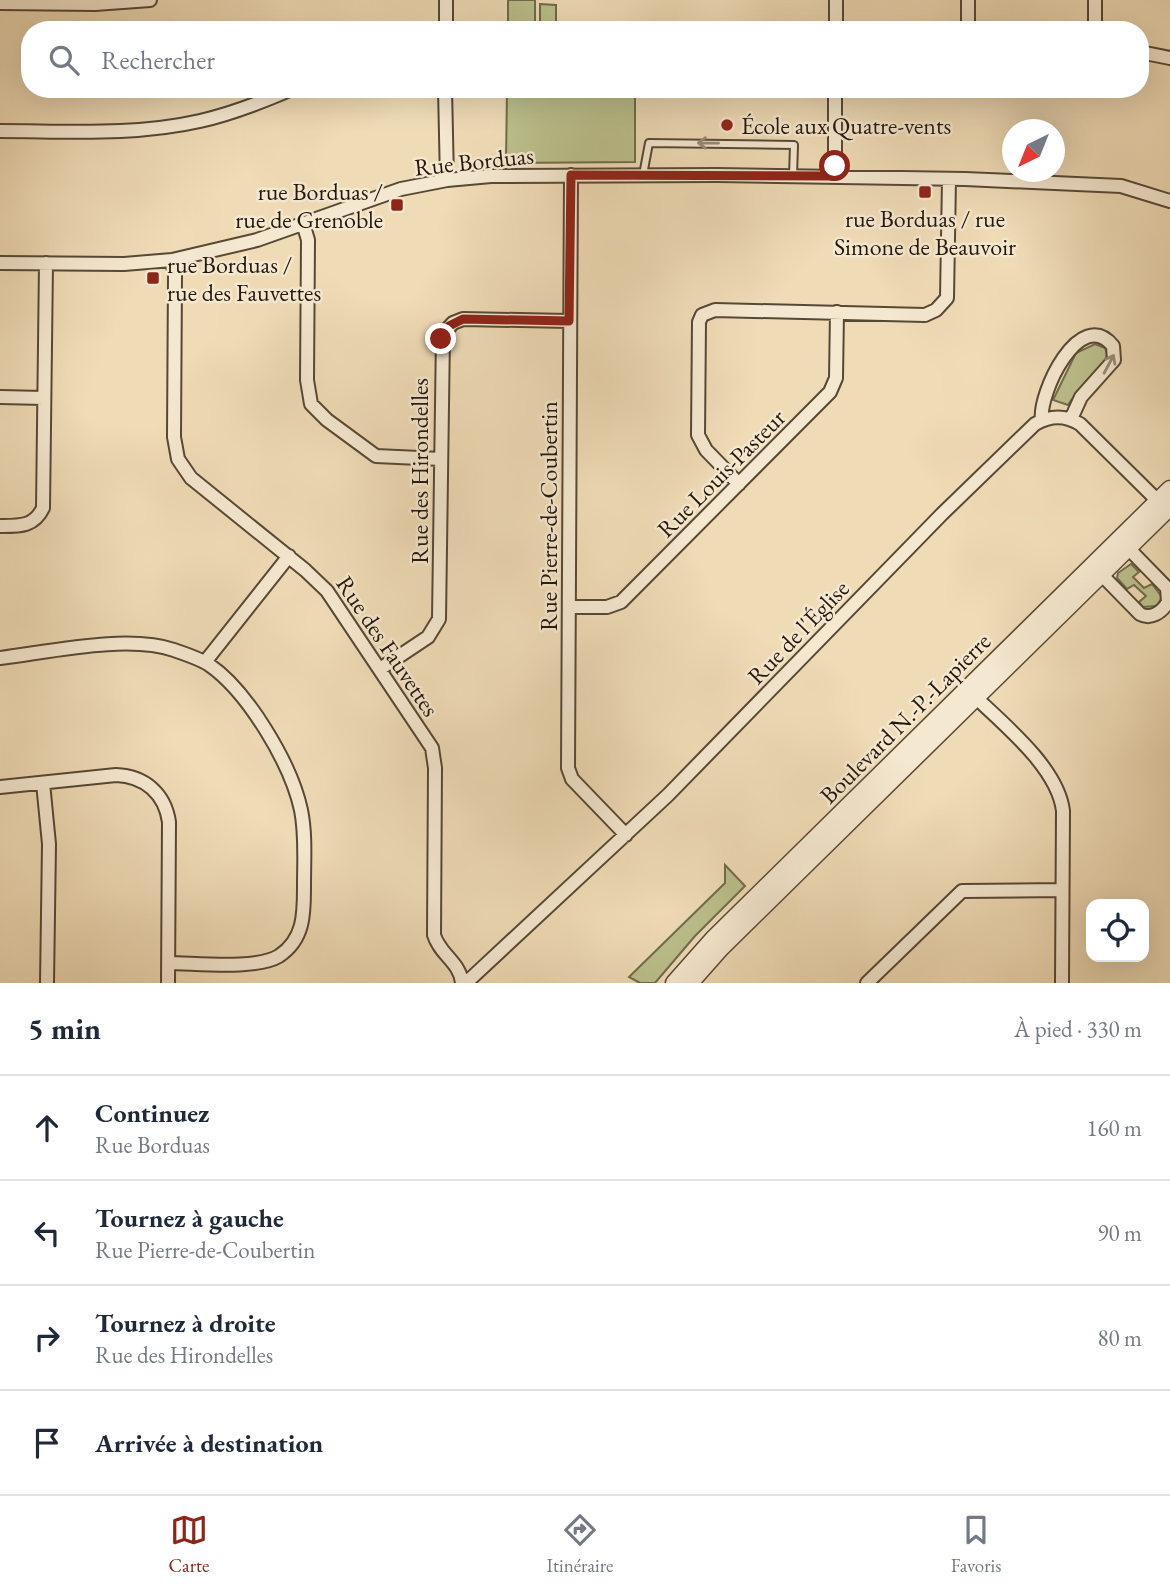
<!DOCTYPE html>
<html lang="fr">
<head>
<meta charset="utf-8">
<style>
  :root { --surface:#fff; --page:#f2f2f3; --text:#1f2937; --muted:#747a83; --line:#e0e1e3; --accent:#8f2418 }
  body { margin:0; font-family:"EB Garamond",serif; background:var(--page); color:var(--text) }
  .controls { position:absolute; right:21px; bottom:21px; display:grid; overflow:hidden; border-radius:14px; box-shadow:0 7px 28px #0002 }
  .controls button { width:63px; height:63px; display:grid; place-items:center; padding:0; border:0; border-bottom:2px solid var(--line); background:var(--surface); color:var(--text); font:35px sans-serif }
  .compass { position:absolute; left:1002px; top:119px; width:63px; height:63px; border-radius:50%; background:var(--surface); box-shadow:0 7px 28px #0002; rotate:223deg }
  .stop { position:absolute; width:21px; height:21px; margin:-16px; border:5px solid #8f2418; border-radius:50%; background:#fff }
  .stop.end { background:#8f2418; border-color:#fff; box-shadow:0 2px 7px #0008 }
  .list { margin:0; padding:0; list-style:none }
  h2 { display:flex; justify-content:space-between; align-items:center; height:91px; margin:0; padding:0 28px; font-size:30px }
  h2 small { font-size:23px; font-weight:400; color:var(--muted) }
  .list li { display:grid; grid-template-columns:46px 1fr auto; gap:21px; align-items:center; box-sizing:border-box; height:105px; padding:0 28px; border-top:2px solid var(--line) }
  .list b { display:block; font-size:26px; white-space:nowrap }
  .list p { margin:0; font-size:23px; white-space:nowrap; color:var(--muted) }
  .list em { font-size:23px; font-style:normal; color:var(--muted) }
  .icon { flex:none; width:38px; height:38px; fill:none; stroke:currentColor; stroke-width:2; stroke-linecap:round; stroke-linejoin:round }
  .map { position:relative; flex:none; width:1170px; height:983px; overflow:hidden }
  .search { position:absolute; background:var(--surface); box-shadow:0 7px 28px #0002; left:21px; right:21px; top:21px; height:77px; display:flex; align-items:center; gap:18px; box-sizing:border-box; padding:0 24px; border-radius:28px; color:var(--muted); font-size:26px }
  .sheet { height:511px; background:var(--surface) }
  nav { display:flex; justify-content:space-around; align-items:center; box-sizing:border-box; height:98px; border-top:2px solid var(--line); background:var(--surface); font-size:19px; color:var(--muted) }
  nav a { display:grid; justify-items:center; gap:4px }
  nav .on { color:var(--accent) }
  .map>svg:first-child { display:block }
</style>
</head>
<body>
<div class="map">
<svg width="1170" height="983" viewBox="0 0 1170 983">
  <rect width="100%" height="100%" fill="#efdbb6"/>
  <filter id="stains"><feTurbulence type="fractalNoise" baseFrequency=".00286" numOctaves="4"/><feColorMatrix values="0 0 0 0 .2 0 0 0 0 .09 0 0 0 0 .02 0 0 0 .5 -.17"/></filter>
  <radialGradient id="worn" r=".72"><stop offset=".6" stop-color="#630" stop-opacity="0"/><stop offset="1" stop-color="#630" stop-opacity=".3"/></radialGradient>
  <path fill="#bbc08c" stroke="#706c4c" stroke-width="2" d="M 508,0 L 535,0 L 535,30 L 508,30 Z
    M 540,4 L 556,5 L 556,30 L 540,30 Z
    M 507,89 L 635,89 L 635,162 L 506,163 Z
    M 1095,344 L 1105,348 L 1107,354 C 1104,373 1078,387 1068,405 L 1053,400 L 1076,353 Z
    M 1131,564 L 1139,572 L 1133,577 L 1144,588 L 1152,584 L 1162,597 L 1157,606 L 1143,607 L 1139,602 L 1146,596 L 1134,585 L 1127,589 L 1117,578 L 1118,573 Z
    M 725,865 L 745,886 L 695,936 L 655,983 L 640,983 L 629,977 L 725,883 Z"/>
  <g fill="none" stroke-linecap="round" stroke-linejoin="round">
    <defs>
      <path id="service" d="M 643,175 L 649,143 L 794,145 L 793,176"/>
      <path id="minor" d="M 446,0 L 446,30
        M 968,0 L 968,30
        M 0,3 L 95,4 L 150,0
        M 836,30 L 836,0
        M 1095,30 L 1095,0
        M 1140,52 L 1170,58
        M 445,89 L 447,180
        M 0,131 C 67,131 134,136 200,121 C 232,114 262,102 292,89
        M 571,175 L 568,768 L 572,779 L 626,835
        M 835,176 L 835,89
        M 303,223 L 308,240 L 307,380 L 311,404 L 327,420 L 376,456 L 441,459
        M 172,260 L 175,276 L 174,437 L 178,459 L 191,478 L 305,570 L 327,591 L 432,748 L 435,768 L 434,935 C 440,955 460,962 462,983
        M 0,263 L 124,264 L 172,260 L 257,240 L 401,189 L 447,180 L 491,176 L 717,175 L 965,179 L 1121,186 L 1170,201
        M 0,397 L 44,398
        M 1042,420 C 1038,394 1080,305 1113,346 L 1114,360 L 1081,397 L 1071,419
        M 739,484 L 706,450 L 698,435 L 699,322 L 702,315 L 715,310 L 925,315 L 936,310 L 947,298 L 949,179
        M 0,526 C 19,526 34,527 43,508 L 46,263
        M 1096,569 L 1140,614 C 1151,620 1162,612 1168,602 L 1167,588 L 1128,548
        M 569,607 L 607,607 L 621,602 L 830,392 L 836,378 L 837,312
        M 0,658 C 49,652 128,634 174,650 C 185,654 198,658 208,664 C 248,691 291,764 301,810 C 306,835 304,860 304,885 C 304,912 305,939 279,956 C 256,970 196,963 168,963
        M 205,662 L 289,556
        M 380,669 L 428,637 L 439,619 L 443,334 L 453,323 L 463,319 L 569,321
        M 970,692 C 1001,722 1058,767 1063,811 L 1062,983
        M 43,783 L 49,844 L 47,983
        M 0,787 L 116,775 C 145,776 165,794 169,822 L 168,983
        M 466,983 L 668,795 L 942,514 L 1035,424 C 1051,415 1065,415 1080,424 L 1164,507
        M 867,983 L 962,891 L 1062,890"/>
      <path id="tertiary" d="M 674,983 L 713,939 L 1170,489
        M 690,983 L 721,948 L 1170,507"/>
    </defs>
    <use href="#service" stroke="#574836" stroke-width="10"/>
    <use href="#minor" stroke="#574836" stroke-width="16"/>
    <use href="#tertiary" stroke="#574836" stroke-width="19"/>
    <use href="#service" stroke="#f5e8d0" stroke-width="6"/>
    <use href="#minor" stroke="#f5e8d0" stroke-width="12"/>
    <use href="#tertiary" stroke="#f5e8d0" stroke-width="16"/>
  </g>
  <defs><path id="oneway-shaft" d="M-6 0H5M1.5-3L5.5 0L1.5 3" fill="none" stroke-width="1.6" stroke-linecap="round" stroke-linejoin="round" transform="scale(1.75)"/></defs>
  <g stroke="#978a78">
    <use href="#oneway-shaft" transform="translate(708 143) rotate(-179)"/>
    <use href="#oneway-shaft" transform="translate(1109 364) rotate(-62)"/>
  </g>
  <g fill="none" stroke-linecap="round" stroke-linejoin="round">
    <path stroke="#8f2418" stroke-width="9" d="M 441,339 L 449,326 L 463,319 L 569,321 L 571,175 L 835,176 L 835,166"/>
  </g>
  <g fill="#8f2418" stroke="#f5e8d0" stroke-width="2.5">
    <circle cx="727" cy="125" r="7"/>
    <rect x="918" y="185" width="14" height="14" rx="3.5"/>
    <rect x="390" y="198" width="14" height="14" rx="3.5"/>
    <rect x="146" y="271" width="14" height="14" rx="3.5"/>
  </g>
  <g text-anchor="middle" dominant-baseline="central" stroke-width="5" stroke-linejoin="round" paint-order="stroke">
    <g font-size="24" fill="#24170c" stroke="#f5e8d0" text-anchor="start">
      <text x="741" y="125">École aux Quatre-vents</text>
      <text x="383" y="191" text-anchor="end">rue Borduas /<tspan x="383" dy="28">rue de Grenoble</tspan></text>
      <text x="925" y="218" text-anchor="middle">rue Borduas / rue<tspan x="925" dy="28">Simone de Beauvoir</tspan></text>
      <text x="167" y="264">rue Borduas /<tspan x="167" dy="28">rue des Fauvettes</tspan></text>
    </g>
    <g font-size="24" fill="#24170c" stroke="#f5e8d0">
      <text transform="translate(474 161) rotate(-6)">Rue Borduas</text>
      <text transform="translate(419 471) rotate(-90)">Rue des Hirondelles</text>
      <text transform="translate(721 473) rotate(-45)">Rue Louis-Pasteur</text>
      <text transform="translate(548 516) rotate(-90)">Rue Pierre-de-Coubertin</text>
      <text transform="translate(798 632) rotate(-46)">Rue de l'Église</text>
      <text transform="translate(388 646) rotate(56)">Rue des Fauvettes</text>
      <text transform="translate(905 718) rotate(-45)">Boulevard N.-P.-Lapierre</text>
    </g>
  </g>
  <rect width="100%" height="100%" filter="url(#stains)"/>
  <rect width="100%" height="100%" fill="url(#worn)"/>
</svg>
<div class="controls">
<button><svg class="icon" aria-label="locate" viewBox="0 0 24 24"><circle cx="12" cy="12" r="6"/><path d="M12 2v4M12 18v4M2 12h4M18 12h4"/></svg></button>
</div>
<svg class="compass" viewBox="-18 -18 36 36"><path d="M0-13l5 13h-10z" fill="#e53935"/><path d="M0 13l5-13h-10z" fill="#747a83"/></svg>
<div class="stop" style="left:835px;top:166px"></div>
<div class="stop end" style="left:441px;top:339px"></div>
<div class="search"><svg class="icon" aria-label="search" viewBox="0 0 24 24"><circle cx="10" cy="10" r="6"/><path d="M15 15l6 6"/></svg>Rechercher</div>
</div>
<section class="sheet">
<h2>5 min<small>À pied · 330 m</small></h2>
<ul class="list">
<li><svg class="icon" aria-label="ahead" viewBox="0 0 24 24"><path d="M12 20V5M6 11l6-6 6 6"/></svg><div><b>Continuez</b><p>Rue Borduas</p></div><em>160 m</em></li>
<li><svg class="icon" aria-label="left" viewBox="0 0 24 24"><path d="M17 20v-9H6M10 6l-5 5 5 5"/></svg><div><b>Tournez à gauche</b><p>Rue Pierre-de-Coubertin</p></div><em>90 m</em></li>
<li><svg class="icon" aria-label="right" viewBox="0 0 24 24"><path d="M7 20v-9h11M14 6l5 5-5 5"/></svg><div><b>Tournez à droite</b><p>Rue des Hirondelles</p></div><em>80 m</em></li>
<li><svg class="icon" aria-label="arrive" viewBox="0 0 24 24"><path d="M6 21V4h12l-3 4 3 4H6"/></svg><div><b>Arrivée à destination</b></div></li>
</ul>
</section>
<nav>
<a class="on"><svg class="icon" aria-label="map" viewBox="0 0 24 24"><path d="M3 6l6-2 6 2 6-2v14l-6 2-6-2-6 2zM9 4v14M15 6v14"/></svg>Carte</a>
<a><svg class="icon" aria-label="directions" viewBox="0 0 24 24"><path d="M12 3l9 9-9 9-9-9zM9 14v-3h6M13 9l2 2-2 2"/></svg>Itinéraire</a>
<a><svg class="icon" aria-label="saved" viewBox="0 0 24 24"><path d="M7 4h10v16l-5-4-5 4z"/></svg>Favoris</a>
</nav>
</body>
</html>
